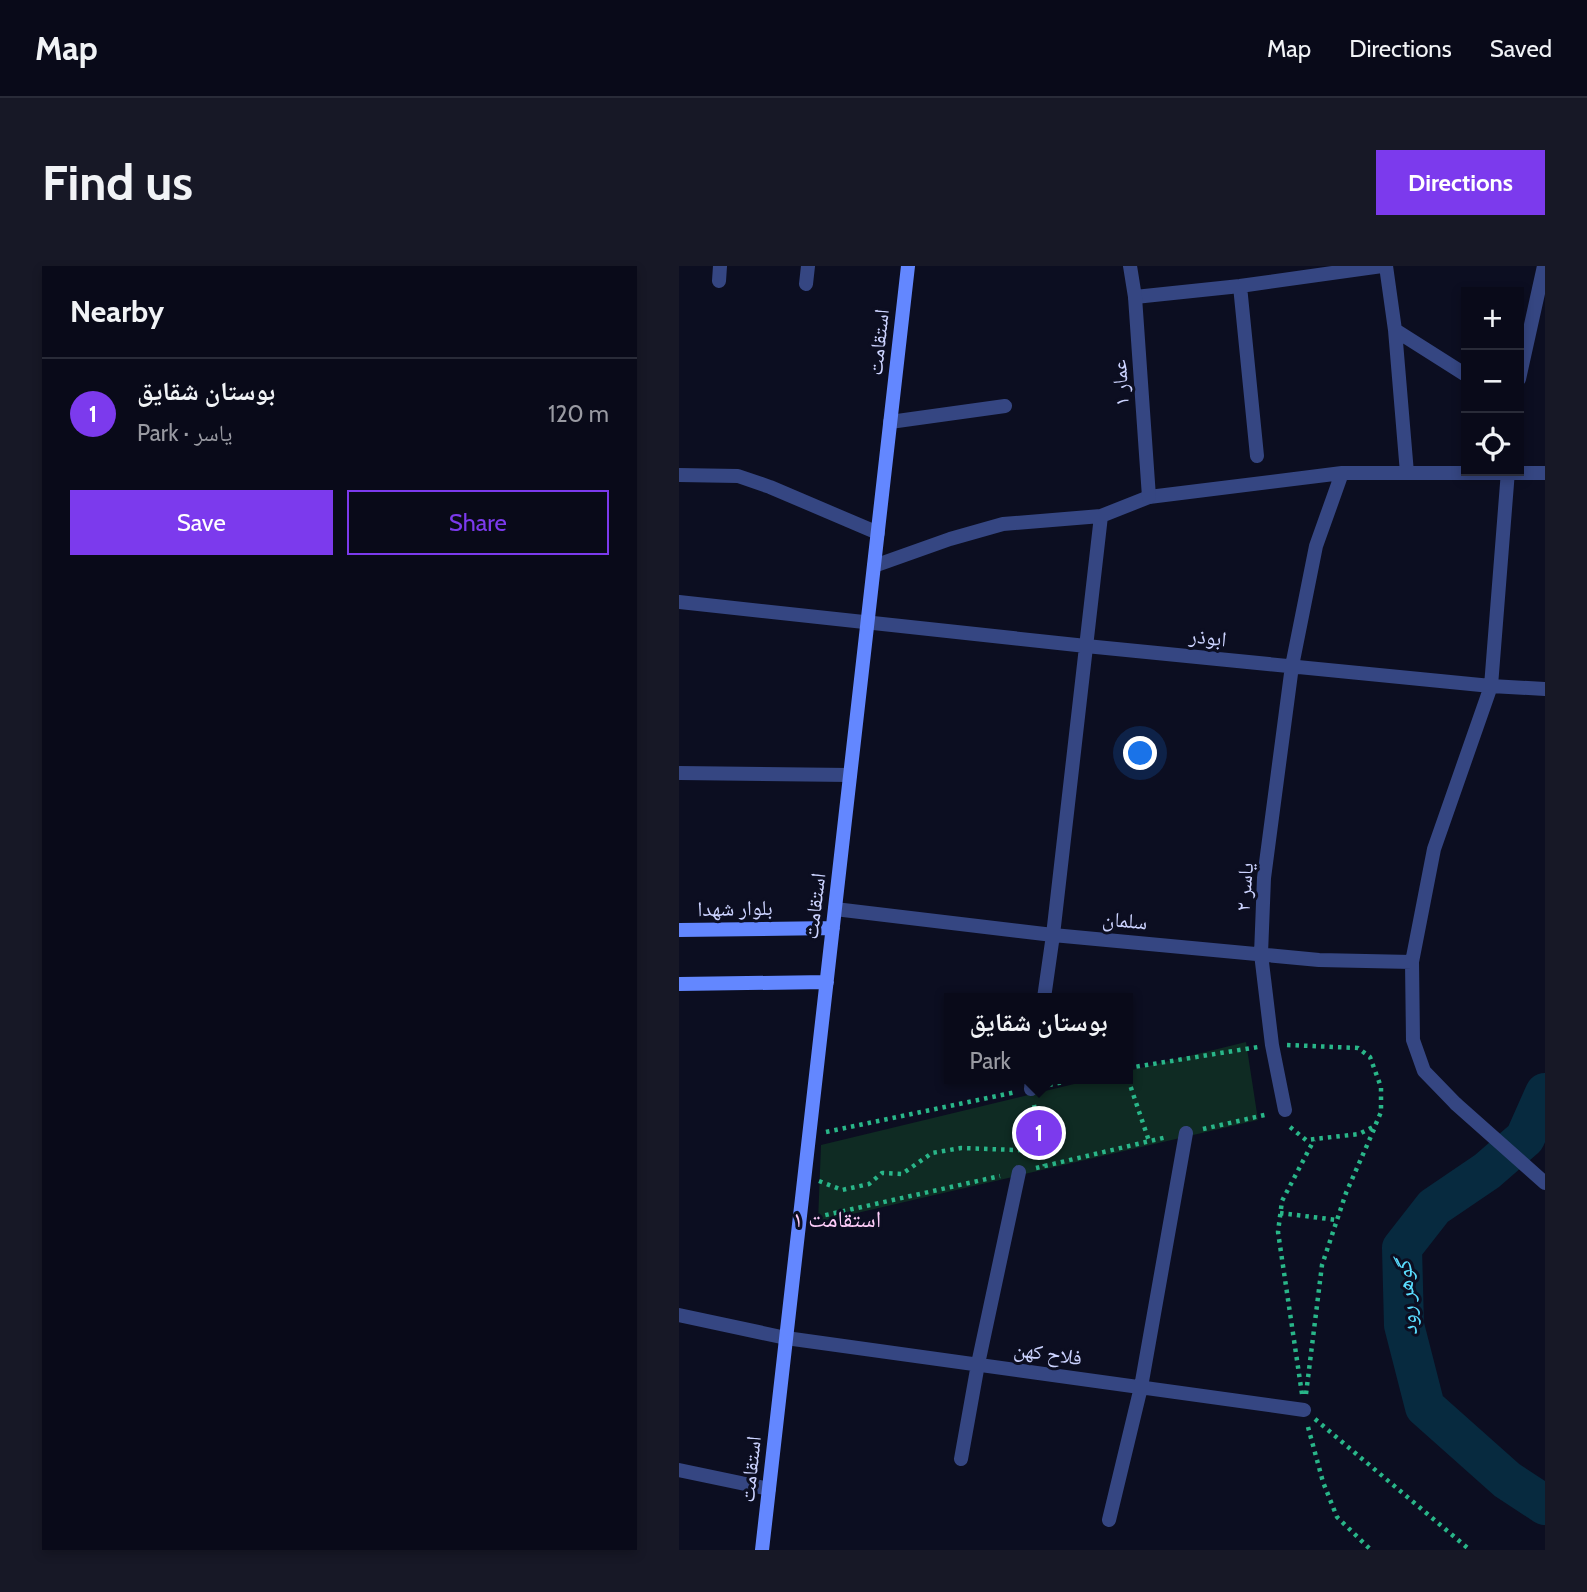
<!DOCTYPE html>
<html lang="en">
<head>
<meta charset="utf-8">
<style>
  :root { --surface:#090a19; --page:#171826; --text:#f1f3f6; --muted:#999aa2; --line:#292b38; --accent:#7c3aed }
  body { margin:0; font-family:Cabin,"Noto Naskh Arabic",sans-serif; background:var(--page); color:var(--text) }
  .controls { position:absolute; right:21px; top:21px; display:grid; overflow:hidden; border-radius:0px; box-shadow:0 4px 10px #0003 }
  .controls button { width:63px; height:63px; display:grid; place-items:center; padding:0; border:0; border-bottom:2px solid var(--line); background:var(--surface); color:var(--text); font:35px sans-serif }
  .you { position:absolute; left:462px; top:488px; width:24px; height:24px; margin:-18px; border:5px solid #fff; border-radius:50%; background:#1a73e8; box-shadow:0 0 0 10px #1a73e833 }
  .badge { display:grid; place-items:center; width:46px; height:46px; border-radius:50%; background:var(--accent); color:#fff; font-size:23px; font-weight:700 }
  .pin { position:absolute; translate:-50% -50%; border:4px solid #fff; box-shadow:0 2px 7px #0006 }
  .popup { position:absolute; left:265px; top:727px; width:189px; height:91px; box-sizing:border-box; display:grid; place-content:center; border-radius:0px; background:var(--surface); filter:drop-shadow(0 2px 5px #0005); font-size:23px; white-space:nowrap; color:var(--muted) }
  .popup b { font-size:26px; color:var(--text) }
  .popup::after { content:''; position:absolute; left:50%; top:100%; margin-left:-14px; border:14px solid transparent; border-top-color:var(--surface) }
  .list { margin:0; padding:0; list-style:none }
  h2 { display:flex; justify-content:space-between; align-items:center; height:91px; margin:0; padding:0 28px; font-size:30px }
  h2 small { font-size:23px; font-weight:400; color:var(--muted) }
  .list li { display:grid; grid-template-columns:46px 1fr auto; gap:21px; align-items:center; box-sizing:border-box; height:112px; padding:0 28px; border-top:2px solid var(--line) }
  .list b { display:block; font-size:26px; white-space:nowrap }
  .list p { margin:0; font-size:23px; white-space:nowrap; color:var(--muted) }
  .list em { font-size:23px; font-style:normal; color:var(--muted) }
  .actions { display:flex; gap:14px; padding:21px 28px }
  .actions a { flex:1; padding:16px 0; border:2px solid var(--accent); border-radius:0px; text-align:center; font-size:24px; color:var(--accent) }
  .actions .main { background:var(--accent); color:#fff }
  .icon { flex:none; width:38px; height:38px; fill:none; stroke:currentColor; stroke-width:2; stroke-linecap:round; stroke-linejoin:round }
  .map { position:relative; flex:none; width:866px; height:1284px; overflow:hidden; border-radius:0px }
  header { display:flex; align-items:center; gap:42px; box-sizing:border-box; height:98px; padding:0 35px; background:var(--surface); border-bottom:2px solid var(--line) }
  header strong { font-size:33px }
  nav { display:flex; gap:38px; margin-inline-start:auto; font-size:24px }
  .intro { display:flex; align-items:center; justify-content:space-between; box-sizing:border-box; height:168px; padding:0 42px }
  h1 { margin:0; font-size:49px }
  .button { padding:18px 32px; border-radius:0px; background:var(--accent); color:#fff; font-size:24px; font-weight:700 }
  main { display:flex; gap:42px; padding:0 42px }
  aside { flex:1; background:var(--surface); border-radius:0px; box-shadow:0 4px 10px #0003 }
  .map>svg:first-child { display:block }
</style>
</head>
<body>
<header>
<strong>Map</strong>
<nav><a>Map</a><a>Directions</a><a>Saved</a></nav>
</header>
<div class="intro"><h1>Find us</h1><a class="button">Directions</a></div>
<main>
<aside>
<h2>Nearby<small></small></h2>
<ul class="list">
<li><span class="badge">1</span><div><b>بوستان شقایق</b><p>Park · یاسر</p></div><em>120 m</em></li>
</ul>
<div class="actions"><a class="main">Save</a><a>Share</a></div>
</aside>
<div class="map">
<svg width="866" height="1284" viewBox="0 0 866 1284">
  <rect width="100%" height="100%" fill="#0c0e21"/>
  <path fill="#0f2b23" d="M 567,776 L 579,854 L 139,956 L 142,879 L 416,813 L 449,813 L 449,805 Z"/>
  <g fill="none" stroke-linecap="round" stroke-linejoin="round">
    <path stroke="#072a3f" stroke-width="40" d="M 866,827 L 846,872 L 808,905 L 755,941 L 723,982 L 725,1059 L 746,1141 L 828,1214 L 866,1239"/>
    <path stroke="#29b689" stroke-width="4.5" stroke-dasharray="3.5 5" stroke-linecap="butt" d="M 608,779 L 679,782 L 691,791 L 702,821 L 702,846 L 696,860 L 680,868 L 627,874 L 611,861
      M 449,802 L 579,781
      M 449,813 L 470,875
      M 370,819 L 400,813
      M 355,839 L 366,900
      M 524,863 L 590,848
      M 147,866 L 337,826
      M 357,902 L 488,871
      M 140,915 L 163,924 L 190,918 L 203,907 L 223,908 L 253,887 L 282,882 L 363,885
      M 601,947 L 658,954
      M 138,951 L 321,910
      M 623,1128 L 599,966 L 603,935 L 635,874
      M 627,1128 L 643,999 L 667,927 L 696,861
      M 636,1153 L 791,1284
      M 629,1161 L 644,1216 L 658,1251 L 692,1284"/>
    <path stroke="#354682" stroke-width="14" d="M 707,0 L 716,64 L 728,207
      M 40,15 L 41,0
      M 127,18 L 129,0
      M 561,20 L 578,190
      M 456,31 L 561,20 L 703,0
      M 716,64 L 787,109
      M 840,113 L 865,0
      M 211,156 L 326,140
      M 0,209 L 59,210 L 91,221 L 199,267
      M 195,300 L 271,273 L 324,258 L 422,250 L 470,231 L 663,207 L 866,207
      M 0,336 L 407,380 L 812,420 L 866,423
      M 0,507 L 171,509
      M 156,643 L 374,669 L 640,694 L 733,696
      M 365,732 L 374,669 L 422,250
      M 352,823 L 353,813
      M 777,838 L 745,805 L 734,774 L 733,696 L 755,583 L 812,420 L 829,205
      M 606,844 L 593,779 L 582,688 L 585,612 L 613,400 L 637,280 L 663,207
      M 0,1049 L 107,1072 L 625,1144
      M 282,1193 L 299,1098 L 340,906
      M 0,1204 L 90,1223
      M 430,1254 L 462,1121 L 507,867"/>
    <path stroke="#354682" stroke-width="14" d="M 451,0 L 456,31 L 470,231
      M 777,838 L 866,917"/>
    <path stroke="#6387ff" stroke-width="14" d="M 0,664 L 154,662
      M 0,718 L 148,716
      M 83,1284 L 229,0"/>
  </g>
  <g text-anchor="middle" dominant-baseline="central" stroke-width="6" stroke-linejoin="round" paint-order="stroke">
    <g font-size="21" fill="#ccd3ff" stroke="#0c0e21">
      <text transform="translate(199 76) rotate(-84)">استقامت</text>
      <text transform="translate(441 117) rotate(-94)">عمار ۱</text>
      <text transform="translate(529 371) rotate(6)">ابوذر</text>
      <text transform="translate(565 621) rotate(-86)">یاسر ۲</text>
      <text transform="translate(135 640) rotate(-83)">استقامت</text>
      <text transform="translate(56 642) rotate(-1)">بلوار شهدا</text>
      <text transform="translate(446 654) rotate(5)">سلمان</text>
      <text transform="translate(369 1087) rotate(8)">فلاح کهن</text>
      <text transform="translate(71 1203) rotate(-84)">استقامت</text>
    </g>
    <g font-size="23" fill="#ffcefa" stroke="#0c0e21">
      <text x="158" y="953">استقامت ۱</text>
    </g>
    <g font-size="23" font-style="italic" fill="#5addff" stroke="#0c0e21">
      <text transform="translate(727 1032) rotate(-95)">گوهر رود</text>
    </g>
  </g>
</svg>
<div class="controls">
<button>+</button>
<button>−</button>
<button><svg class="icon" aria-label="locate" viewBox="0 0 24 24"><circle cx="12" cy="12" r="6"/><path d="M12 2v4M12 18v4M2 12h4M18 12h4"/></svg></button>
</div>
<div class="you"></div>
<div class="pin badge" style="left:360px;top:867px">1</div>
<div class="popup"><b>بوستان شقایق</b>Park</div>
</div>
</main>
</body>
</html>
